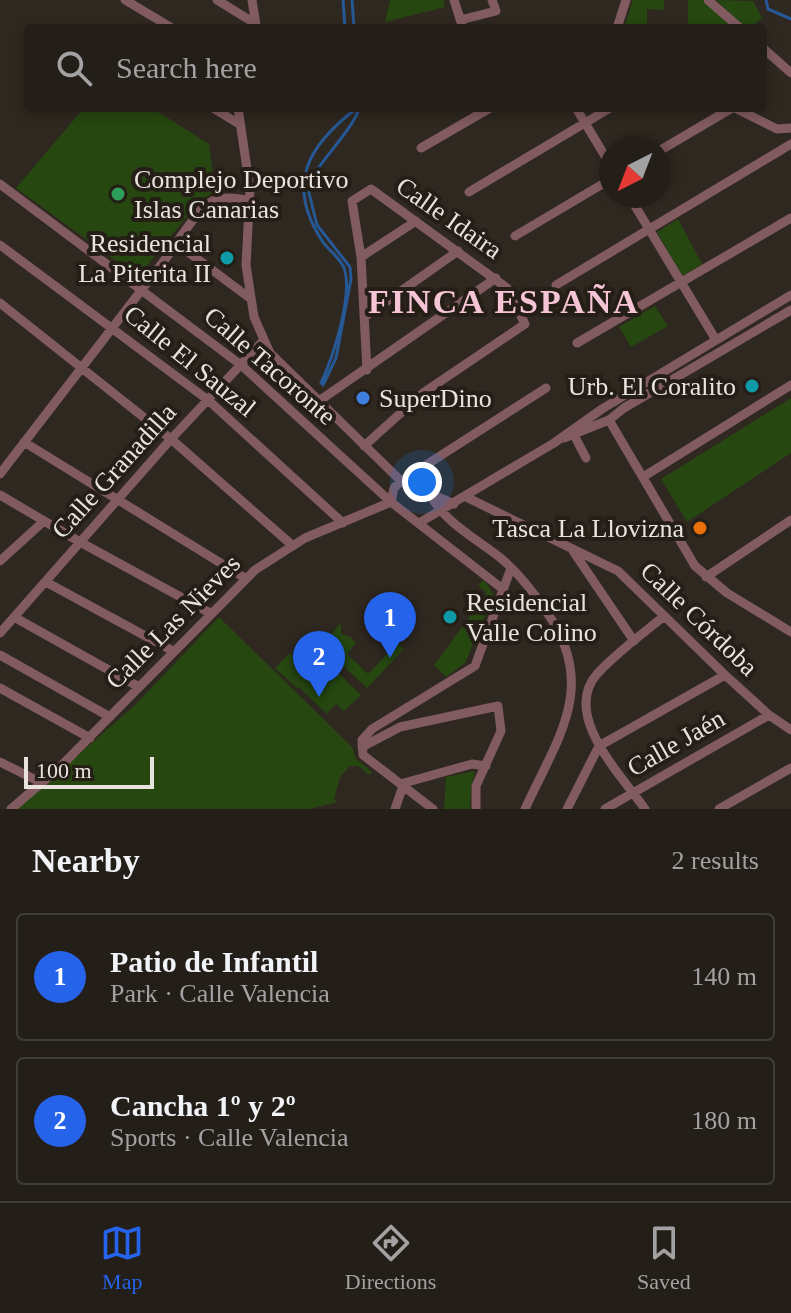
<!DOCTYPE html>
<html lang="en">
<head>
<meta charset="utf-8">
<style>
  :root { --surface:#231e18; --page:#2b2721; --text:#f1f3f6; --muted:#a3a2a2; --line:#403c37; --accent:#2563eb }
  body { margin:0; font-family:"Times New Roman",serif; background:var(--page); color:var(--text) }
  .compass { position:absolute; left:599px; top:136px; width:72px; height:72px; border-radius:50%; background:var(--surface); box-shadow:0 4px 12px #0003; rotate:222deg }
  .scale { position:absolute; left:24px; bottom:20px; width:130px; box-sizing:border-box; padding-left:8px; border:4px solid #e8e3de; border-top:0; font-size:22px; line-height:28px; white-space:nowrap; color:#e8e3de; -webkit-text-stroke:6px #251e17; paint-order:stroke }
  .you { position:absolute; left:422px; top:482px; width:28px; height:28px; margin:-20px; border:6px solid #fff; border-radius:50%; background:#1a73e8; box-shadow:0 0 0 12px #1a73e833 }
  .badge { display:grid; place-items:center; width:52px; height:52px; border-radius:50%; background:var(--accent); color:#fff; font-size:26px; font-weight:700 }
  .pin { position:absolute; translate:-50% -66px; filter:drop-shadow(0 2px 4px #0008) }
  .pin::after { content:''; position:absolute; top:42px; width:28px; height:24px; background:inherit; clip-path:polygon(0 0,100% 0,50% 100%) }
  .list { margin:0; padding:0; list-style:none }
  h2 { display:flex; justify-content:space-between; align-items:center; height:104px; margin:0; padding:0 32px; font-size:34px }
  h2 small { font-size:26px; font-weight:400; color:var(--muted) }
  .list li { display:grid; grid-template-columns:52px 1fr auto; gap:24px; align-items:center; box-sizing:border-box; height:128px; margin:0 16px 16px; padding:0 16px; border:2px solid var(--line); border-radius:8px }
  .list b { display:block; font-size:30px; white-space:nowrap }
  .list p { margin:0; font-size:26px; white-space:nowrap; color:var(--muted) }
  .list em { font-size:26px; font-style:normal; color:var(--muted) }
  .icon { flex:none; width:44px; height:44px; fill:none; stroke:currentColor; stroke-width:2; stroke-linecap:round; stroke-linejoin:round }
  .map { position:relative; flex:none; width:791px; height:809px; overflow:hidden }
  .search { position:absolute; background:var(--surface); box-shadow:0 4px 12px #0003; left:24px; right:24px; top:24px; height:88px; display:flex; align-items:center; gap:20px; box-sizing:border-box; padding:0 28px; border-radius:8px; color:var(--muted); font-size:30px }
  .sheet { height:392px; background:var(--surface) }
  nav { display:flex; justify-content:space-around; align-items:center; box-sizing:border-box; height:112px; border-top:2px solid var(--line); background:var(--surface); font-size:22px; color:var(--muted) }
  nav a { display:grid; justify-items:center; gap:4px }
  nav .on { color:var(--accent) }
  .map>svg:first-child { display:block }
</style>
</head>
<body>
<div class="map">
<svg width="791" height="809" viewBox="0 0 791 809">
  <rect width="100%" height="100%" fill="#2f2820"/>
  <path fill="#264710" d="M 390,0 L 443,0 L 445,7 L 385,22 Z
    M 633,0 L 664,0 L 664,10 L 647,9 L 647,28 L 624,28 Z
    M 688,0 L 702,0 L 735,28 L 688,28 Z
    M 716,0 L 753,1 L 762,18 L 750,28 L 746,28 Z
    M 84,108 L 152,108 L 209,144 L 215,192 L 200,200 L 138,277 L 16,188 Z
    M 678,219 L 702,264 L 682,276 L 657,232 Z
    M 655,306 L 668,326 L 631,347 L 619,327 Z
    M 791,398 L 791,453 L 687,522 L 661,479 Z
    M 484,580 L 494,595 L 465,663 L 446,677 L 434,665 L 487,593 L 478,585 Z
    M 219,617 L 352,747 L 356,759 L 372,772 L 369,775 L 359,766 L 350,766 L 340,777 L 334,799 L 338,802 L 309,809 L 17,809 L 135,705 Z
    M 376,622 L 404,649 L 367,688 L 330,654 L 339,644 L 331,634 L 341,623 L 341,634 L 350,637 L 356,643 L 347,654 L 368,674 L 391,650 L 369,629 Z
    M 290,653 L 296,659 L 294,667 L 300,671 L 305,667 L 311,673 L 308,677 L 311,680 L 327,662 L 361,695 L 344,711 L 336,704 L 327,714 L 299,687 L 297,688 L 275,668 Z
    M 475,771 L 471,789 L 470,809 L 444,809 L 446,777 Z"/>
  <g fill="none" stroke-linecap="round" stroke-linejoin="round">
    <path stroke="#255894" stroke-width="3" d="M 343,0 L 345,28
      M 352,0 L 354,28
      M 766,0 L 768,9 L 791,19
      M 321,383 C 333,357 352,299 345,271 C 343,260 329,251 323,242 C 285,185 307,146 357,108
      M 323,385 L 336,358 L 351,279 L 350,267 L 317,225 L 307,185 C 318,164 356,125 359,108"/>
    <path stroke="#815b60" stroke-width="9" d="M 125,0 L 172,28
      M 217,0 L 256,24
      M 252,0 L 256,25
      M 454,0 L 463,28
      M 708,0 L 740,28
      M 460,20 L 496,11 L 492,0
      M 617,28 L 626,0
      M 763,48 L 791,73
      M 213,108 L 239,124
      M 238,108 L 250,189 L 246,265 L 254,317 L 270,353 L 401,481 L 454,504
      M 576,108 L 611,166
      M 735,108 L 777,129 L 791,128
      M 421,148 L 490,108
      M 659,151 L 732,108
      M 0,184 L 241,365 L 391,502 L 504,590
      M 469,192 L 610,108
      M 629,196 L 716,340
      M 515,236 L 611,179
      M 0,245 L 208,400 L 343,523
      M 180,246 L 251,299
      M 361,257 L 416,221
      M 556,285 L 791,144
      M 0,303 L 171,439 L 293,546
      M 364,317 L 458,251
      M 577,343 L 791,218
      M 319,401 L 496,278
      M 609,420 L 695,566 L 727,593 L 791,632
      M 574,435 L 586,458
      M 564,438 L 609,420 L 624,408 L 791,310
      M 24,442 L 245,578
      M 364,446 L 423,393 L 525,324 L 507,288 L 371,189 L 352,201 L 361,257 L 367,370
      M 0,474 L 173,249 L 180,246 L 179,239 C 202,209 206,190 250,201
      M 643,477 L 791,385
      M 0,495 L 80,542 L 210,613
      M 431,496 C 446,524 479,540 503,560 C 520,575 534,593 546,611 C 599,686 558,737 525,809
      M 466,497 L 618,571 L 725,675 L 769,715 L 791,730
      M 391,502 L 394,488 L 401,481 L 546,388
      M 419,523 L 554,443 L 602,409 L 791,295
      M 573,551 L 634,641
      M 0,561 L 44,521
      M 706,577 L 791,520
      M 46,582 L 173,651
      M 14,617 L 139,687
      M 0,633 L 171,439 L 263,341
      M 0,655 L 110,717
      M 0,688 L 90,738
      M 362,747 L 400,727 L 498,706 L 501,731 L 476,786 L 476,809
      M 0,762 L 42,783
      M 11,809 L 60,767 L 255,570 L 305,538 L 391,502
      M 395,809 L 404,783 L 472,764 L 486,766
      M 433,809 L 363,755 L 362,740 L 372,729 L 475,666 L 511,568
      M 567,809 L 599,746 L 725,675
      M 605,809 L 769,715
      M 645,809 C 622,776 561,715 597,674 C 616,653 641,635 663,617
      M 719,809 L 791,768"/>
  </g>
  <circle fill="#2e9e5b" stroke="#251e17" stroke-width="3" cx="118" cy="194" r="8"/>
  <g fill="#0f9aa8" stroke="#251e17" stroke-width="3">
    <circle cx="227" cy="258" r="8"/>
    <circle cx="752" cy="386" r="8"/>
    <circle cx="450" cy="617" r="8"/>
  </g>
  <circle fill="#3f7fe0" stroke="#251e17" stroke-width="3" cx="363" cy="398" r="8"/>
  <circle fill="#e8710a" stroke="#251e17" stroke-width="3" cx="700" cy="528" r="8"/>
  <g text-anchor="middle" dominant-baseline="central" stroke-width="8" stroke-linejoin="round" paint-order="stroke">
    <g font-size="26" fill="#e8e3de" stroke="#251e17" text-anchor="start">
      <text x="134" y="179">Complejo Deportivo<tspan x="134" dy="30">Islas Canarias</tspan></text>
      <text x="211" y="243" text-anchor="end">Residencial<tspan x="211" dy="30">La Piterita II</tspan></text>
      <text x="736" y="386" text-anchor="end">Urb. El Coralito</text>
      <text x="379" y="398">SuperDino</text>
      <text x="684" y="528" text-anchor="end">Tasca La Llovizna</text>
      <text x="466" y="602">Residencial<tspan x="466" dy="30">Valle Colino</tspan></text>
    </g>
    <g font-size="26" fill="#e8e3de" stroke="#251e17">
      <text transform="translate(449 218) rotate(35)">Calle Idaira</text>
      <text transform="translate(190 361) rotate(39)">Calle El Sauzal</text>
      <text transform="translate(270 366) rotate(41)">Calle Tacoronte</text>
      <text transform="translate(114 471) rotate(-48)">Calle Granadilla</text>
      <text transform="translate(699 619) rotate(44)">Calle Córdoba</text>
      <text transform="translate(173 622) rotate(-45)">Calle Las Nieves</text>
      <text transform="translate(676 743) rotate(-30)">Calle Jaén</text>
    </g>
    <g font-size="34" font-weight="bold" letter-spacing="2" fill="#f5c4d5" stroke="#251e17">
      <text x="504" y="301">FINCA ESPAÑA</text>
    </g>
  </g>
</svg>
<svg class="compass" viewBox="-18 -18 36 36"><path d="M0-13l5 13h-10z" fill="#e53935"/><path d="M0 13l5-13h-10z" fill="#a3a2a2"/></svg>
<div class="scale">100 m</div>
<div class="you"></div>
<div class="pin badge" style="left:390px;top:658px">1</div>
<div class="pin badge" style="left:319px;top:697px">2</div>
<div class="search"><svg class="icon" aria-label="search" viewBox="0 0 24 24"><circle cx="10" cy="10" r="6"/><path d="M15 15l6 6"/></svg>Search here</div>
</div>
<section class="sheet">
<h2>Nearby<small>2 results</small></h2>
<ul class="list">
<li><span class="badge">1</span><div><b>Patio de Infantil</b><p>Park · Calle Valencia</p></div><em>140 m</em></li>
<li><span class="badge">2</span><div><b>Cancha 1º y 2º</b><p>Sports · Calle Valencia</p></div><em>180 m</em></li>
</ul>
</section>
<nav>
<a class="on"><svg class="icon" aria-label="map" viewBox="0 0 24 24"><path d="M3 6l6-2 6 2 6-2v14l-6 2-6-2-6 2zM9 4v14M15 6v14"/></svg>Map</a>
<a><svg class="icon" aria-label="directions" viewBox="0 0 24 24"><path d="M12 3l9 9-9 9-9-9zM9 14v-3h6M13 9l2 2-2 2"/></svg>Directions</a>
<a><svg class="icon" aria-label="saved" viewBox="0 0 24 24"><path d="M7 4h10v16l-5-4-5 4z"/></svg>Saved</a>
</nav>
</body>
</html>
